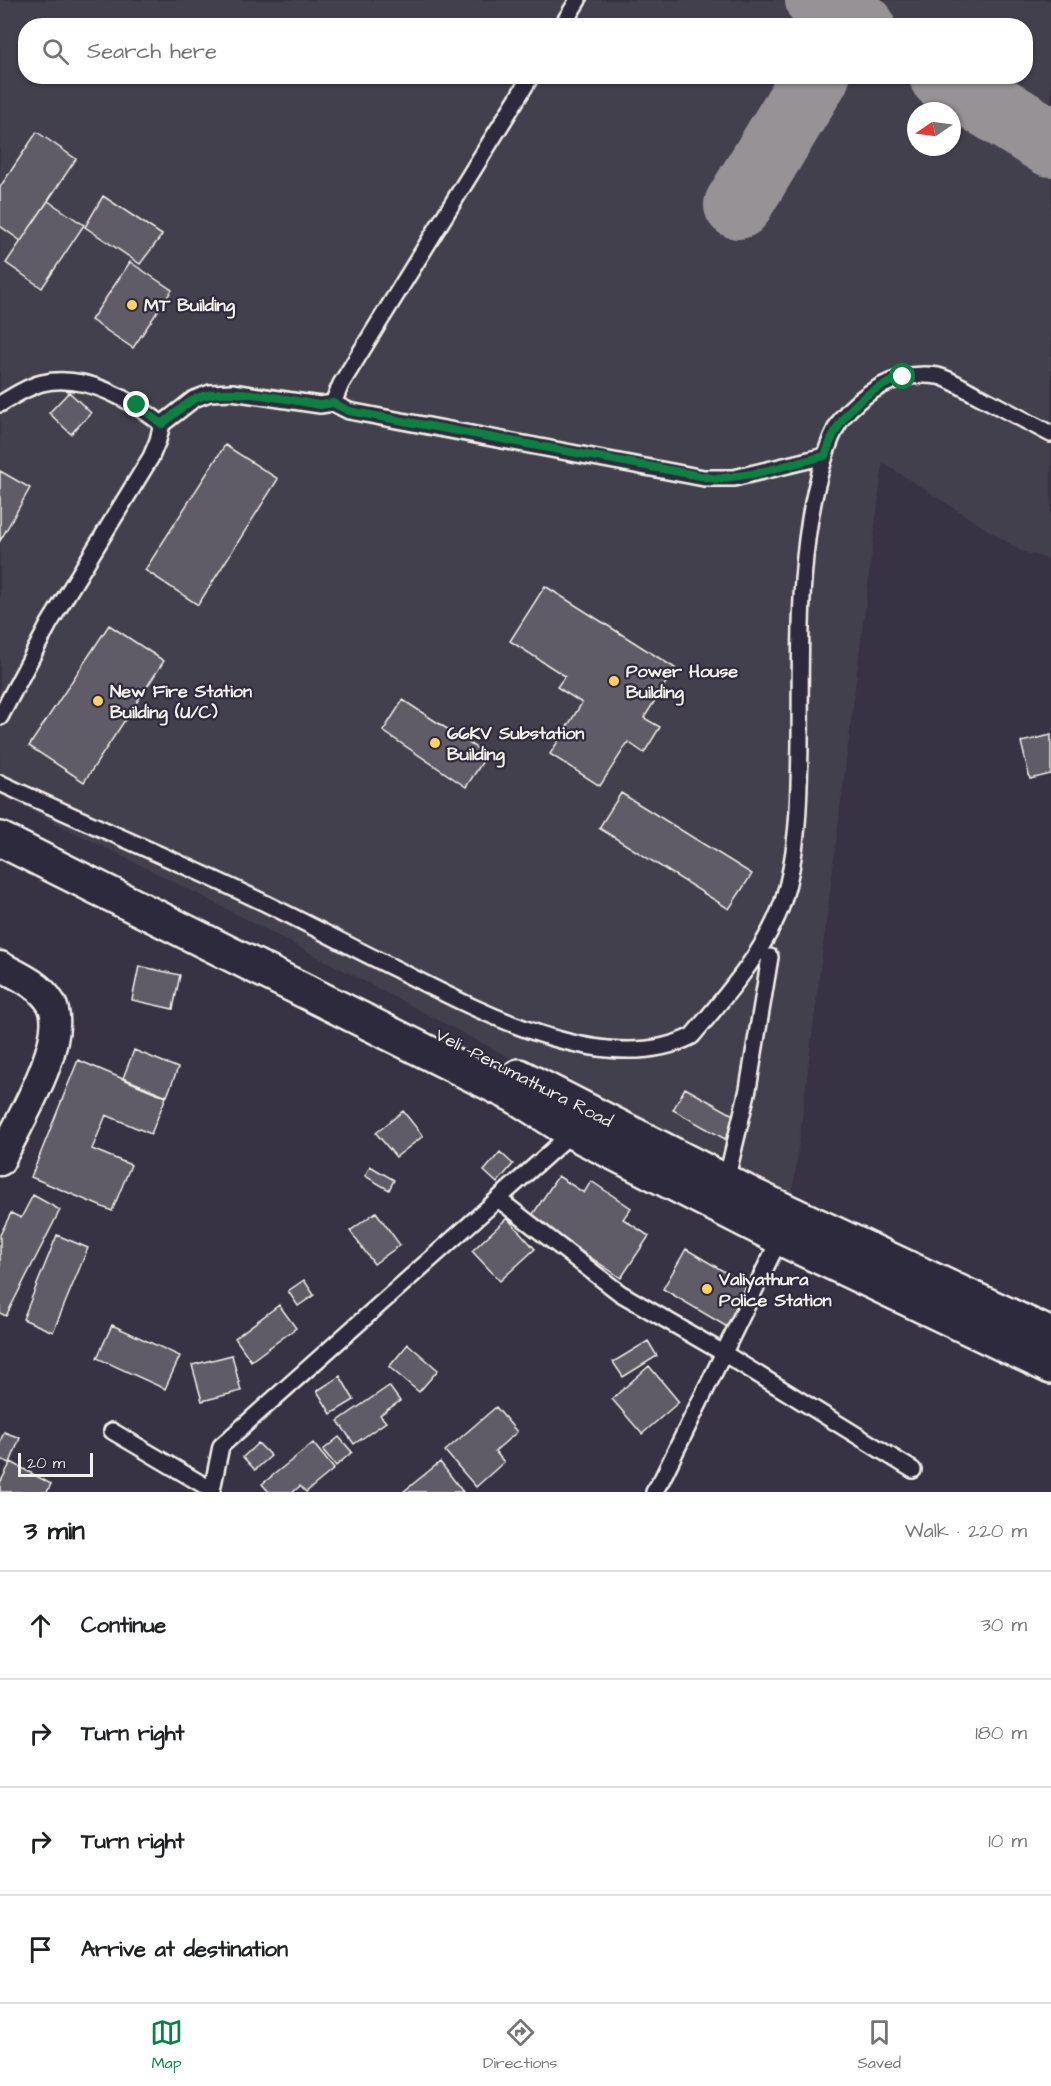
<!DOCTYPE html>
<html lang="en">
<head>
<meta charset="utf-8">
<style>
  :root { --surface:#fff; --page:#f2f2f2; --text:#202124; --muted:#757577; --line:#e0e0e0; --accent:#0b8043 }
  body { margin:0; font-family:"Architects Daughter",sans-serif; background:var(--page); color:var(--text) }
  .compass { position:absolute; left:907px; top:102px; width:54px; height:54px; border-radius:50%; background:var(--surface); box-shadow:0 2px 4px #0004; rotate:257deg }
  .scale { position:absolute; left:18px; bottom:15px; width:75px; box-sizing:border-box; padding-left:6px; border:3px solid #f4f1e8; border-top:0; font-size:16px; line-height:21px; white-space:nowrap; color:#f4f1e8; -webkit-text-stroke:4px #2f2a3d; paint-order:stroke }
  .stop { position:absolute; width:18px; height:18px; margin:-14px; border:4px solid #0b8043; border-radius:50%; background:#fff }
  .stop.end { background:#0b8043; border-color:#fff; box-shadow:0 2px 6px #0008 }
  .list { margin:0; padding:0; list-style:none }
  h2 { display:flex; justify-content:space-between; align-items:center; height:78px; margin:0; padding:0 24px; font-size:26px }
  h2 small { font-size:20px; font-weight:400; color:var(--muted) }
  .list li { display:grid; grid-template-columns:39px 1fr auto; gap:18px; align-items:center; box-sizing:border-box; height:108px; padding:0 24px; border-top:2px solid var(--line) }
  .list b { display:block; font-size:22px; white-space:nowrap }
  .list em { font-size:20px; font-style:normal; color:var(--muted) }
  .icon { flex:none; width:33px; height:33px; fill:none; stroke:currentColor; stroke-width:2; stroke-linecap:round; stroke-linejoin:round }
  .map { position:relative; flex:none; width:1051px; height:1492px; overflow:hidden }
  .search { position:absolute; background:var(--surface); box-shadow:0 2px 4px #0004; left:18px; right:18px; top:18px; height:66px; display:flex; align-items:center; gap:15px; box-sizing:border-box; padding:0 21px; border-radius:24px; color:var(--muted); font-size:22px }
  .sheet { height:510px; background:var(--surface) }
  nav { display:flex; justify-content:space-around; align-items:center; box-sizing:border-box; height:84px; border-top:2px solid var(--line); background:var(--surface); font-size:16px; color:var(--muted) }
  nav a { display:grid; justify-items:center; gap:3px }
  nav .on { color:var(--accent) }
  .map>svg:first-child { display:block }
</style>
</head>
<body>
<div class="map">
<svg width="1051" height="1492" viewBox="0 0 1051 1492">
  <rect width="100%" height="100%" fill="#373244"/>
  <filter id="ink" filterUnits="userSpaceOnUse"><feTurbulence type="fractalNoise" baseFrequency=".0167" numOctaves="2"/><feDisplacementMap in="SourceGraphic" scale="12" xChannelSelector="R" yChannelSelector="G"/><feConvolveMatrix kernelMatrix="1 2 1 2 8 2 1 2 1" color-interpolation-filters="sRGB"/></filter>
  <g filter="url(#ink)">
    <path fill="#433f4e" fill-rule="evenodd" d="M 0,0 L 1051,0 L 1051,560 L 1021,551 L 883,463 L 792,1198 L 495,1050 L 200,895 L 0,795 ZM 26,26 L 1026,26 L 1026,76 L 26,76 ZM 916,111 L 952,111 L 952,147 L 916,147 Z"/>
    <g fill="none" stroke-linecap="round" stroke-linejoin="round">
      <path stroke="#969296" stroke-width="68" d="M 819,0 L 861,26
        M 943,76 L 1051,143
        M 738,205 L 816,76"/>
    </g>
    <path fill="#5f5c67" stroke="#f4f1e8" stroke-width="1.5" d="M 37,132 L 76,159 L 21,241 L 0,226 L 0,187 Z
      M 103,196 L 162,235 L 140,264 L 85,227 Z
      M 48,201 L 84,225 L 42,288 L 6,263 Z
      M 130,262 L 172,290 L 133,348 L 91,320 Z
      M 69,392 L 91,413 L 71,434 L 49,413 Z
      M 225,445 L 278,479 L 198,605 L 145,570 Z
      M 0,471 L 30,488 L 0,541 Z
      M 545,586 L 675,668 L 644,718 L 660,727 L 644,753 L 628,742 L 600,786 L 550,754 L 582,703 L 557,687 L 565,676 L 510,641 Z
      M 109,625 L 164,661 L 84,782 L 29,746 Z
      M 403,700 L 487,755 L 466,787 L 383,731 Z
      M 1051,735 L 1051,774 L 1030,779 L 1021,742 Z
      M 621,793 L 752,874 L 729,909 L 599,828 Z
      M 139,966 L 180,975 L 173,1009 L 132,1000 Z
      M 134,1050 L 178,1068 L 167,1096 L 123,1078 Z
      M 78,1060 L 166,1097 L 151,1134 L 106,1115 L 92,1149 L 131,1165 L 112,1211 L 31,1177 Z
      M 685,1088 L 737,1117 L 725,1139 L 673,1110 Z
      M 403,1111 L 423,1136 L 396,1157 L 376,1133 Z
      M 500,1152 L 513,1164 L 497,1183 L 484,1171 Z
      M 370,1166 L 394,1180 L 389,1190 L 365,1176 Z
      M 558,1176 L 584,1193 L 591,1181 L 631,1208 L 623,1219 L 649,1236 L 621,1278 L 531,1217 Z
      M 33,1195 L 60,1210 L 6,1316 L 0,1313 L 0,1235 L 11,1213 L 21,1218 Z
      M 376,1212 L 400,1245 L 374,1264 L 350,1231 Z
      M 507,1218 L 535,1249 L 500,1281 L 472,1251 Z
      M 57,1235 L 88,1248 L 53,1332 L 23,1319 Z
      M 686,1249 L 752,1288 L 729,1328 L 663,1289 Z
      M 304,1280 L 314,1295 L 298,1306 L 288,1291 Z
      M 279,1305 L 296,1328 L 251,1361 L 235,1338 Z
      M 112,1325 L 180,1356 L 165,1389 L 97,1358 Z
      M 648,1341 L 657,1356 L 623,1377 L 613,1362 Z
      M 408,1344 L 438,1370 L 419,1392 L 389,1367 Z
      M 232,1355 L 241,1391 L 202,1401 L 192,1365 Z
      M 649,1366 L 679,1402 L 642,1434 L 612,1399 Z
      M 340,1376 L 354,1400 L 331,1414 L 317,1391 Z
      M 389,1386 L 400,1401 L 380,1415 L 386,1422 L 354,1444 L 338,1421 Z
      M 496,1407 L 517,1432 L 495,1451 L 504,1462 L 476,1487 L 445,1451 Z
      M 4,1432 L 20,1438 L 10,1463 L 0,1459 L 0,1442 Z
      M 339,1437 L 352,1452 L 336,1466 L 323,1450 Z
      M 258,1443 L 271,1456 L 255,1470 L 243,1457 Z
      M 313,1443 L 334,1469 L 306,1492 L 300,1486 L 293,1492 L 269,1492 L 262,1484 Z
      M 11,1462 L 51,1484 L 47,1492 L 0,1492 L 0,1483 Z
      M 440,1462 L 463,1492 L 403,1492 Z"/>
    <g fill="none" stroke-linecap="round" stroke-linejoin="round">
      <defs>
        <path id="service" d="M 562,26 L 578,0
          M 333,403 L 341,384 L 531,76
          M 0,404 C 13,396 27,387 42,383 C 85,373 129,399 162,424
          M 0,717 L 49,624 L 151,457 L 158,440 L 162,424 L 194,399 L 210,393 L 232,392 L 320,405 L 333,403 L 349,411 L 704,478 L 734,478 L 825,456
          M 0,783 C 82,821 166,856 248,895 C 297,918 345,944 394,968 C 473,1008 605,1081 692,1036 C 724,998 768,948 783,901 C 799,851 799,794 800,743 C 801,654 796,549 823,463 C 827,448 833,431 842,418 C 853,404 866,394 881,386 C 898,377 918,373 938,376 C 951,379 963,388 975,394 C 1000,407 1026,421 1051,434
          M 726,1181 L 748,1089 L 770,957
          M 498,1199 L 620,1293 L 725,1354 L 913,1470
          M 112,1431 L 212,1490
          M 210,1492 L 212,1490 L 221,1446 L 573,1132
          M 654,1492 L 662,1479 L 780,1238"/>
        <path id="minor" d="M 0,966 C 19,976 39,984 51,1003 C 71,1038 16,1127 0,1161"/>
        <path id="secondary" d="M 0,839 L 515,1096 L 567,1129 L 780,1238 L 1051,1367
          M 519,1076 L 754,1196 L 1051,1335"/>
      </defs>
      <use href="#service" stroke="#f4f1e8" stroke-width="20"/>
      <use href="#minor" stroke="#f4f1e8" stroke-width="33"/>
      <use href="#secondary" stroke="#f4f1e8" stroke-width="38"/>
      <use href="#service" stroke="#2f2a3d" stroke-width="15"/>
      <use href="#minor" stroke="#2f2a3d" stroke-width="28"/>
      <use href="#secondary" stroke="#2f2a3d" stroke-width="33"/>
    </g>
  </g>
  <g fill="none" stroke-linecap="round" stroke-linejoin="round" filter="url(#ink)">
    <path stroke="#0b8043" stroke-width="8" d="M 137,405 L 162,424 C 173,416 183,405 195,399 C 225,384 286,400 320,405 L 333,403 L 349,411 L 717,479 L 752,474 L 825,456 C 839,414 861,392 903,377"/>
  </g>
  <g fill="#ffd166" stroke="#2f2a3d" stroke-width="2">
    <circle cx="132" cy="305" r="6"/>
    <circle cx="614" cy="681" r="6"/>
    <circle cx="98" cy="701" r="6"/>
    <circle cx="435" cy="743" r="6"/>
    <circle cx="707" cy="1289" r="6"/>
  </g>
  <g text-anchor="middle" dominant-baseline="central" stroke-width="4.5" stroke-linejoin="round" paint-order="stroke">
    <g font-size="18" font-weight="bold" fill="#f4f1e8" stroke="#2f2a3d" text-anchor="start">
      <text x="144" y="305">MT Building</text>
      <text x="626" y="671">Power House<tspan x="626" dy="21">Building</tspan></text>
      <text x="110" y="691">New Fire Station<tspan x="110" dy="21">Building (U/C)</tspan></text>
      <text x="447" y="733">66KV Substation<tspan x="447" dy="21">Building</tspan></text>
      <text x="719" y="1279">Valiyathura<tspan x="719" dy="21">Police Station</tspan></text>
    </g>
    <g font-size="18" fill="#f4f1e8" stroke="#2f2a3d">
      <text transform="translate(524 1078) rotate(27)">Veli -Perumathura Road</text>
    </g>
  </g>
</svg>
<svg class="compass" viewBox="-18 -18 36 36"><path d="M0-13l5 13h-10z" fill="#e53935"/><path d="M0 13l5-13h-10z" fill="#757577"/></svg>
<div class="scale">20 m</div>
<div class="stop" style="left:903px;top:377px"></div>
<div class="stop end" style="left:137px;top:405px"></div>
<div class="search"><svg class="icon" aria-label="search" viewBox="0 0 24 24"><circle cx="10" cy="10" r="6"/><path d="M15 15l6 6"/></svg>Search here</div>
</div>
<section class="sheet">
<h2>3 min<small>Walk · 220 m</small></h2>
<ul class="list">
<li><svg class="icon" aria-label="ahead" viewBox="0 0 24 24"><path d="M12 20V5M6 11l6-6 6 6"/></svg><div><b>Continue</b></div><em>30 m</em></li>
<li><svg class="icon" aria-label="right" viewBox="0 0 24 24"><path d="M7 20v-9h11M14 6l5 5-5 5"/></svg><div><b>Turn right</b></div><em>180 m</em></li>
<li><svg class="icon" aria-label="right" viewBox="0 0 24 24"><path d="M7 20v-9h11M14 6l5 5-5 5"/></svg><div><b>Turn right</b></div><em>10 m</em></li>
<li><svg class="icon" aria-label="arrive" viewBox="0 0 24 24"><path d="M6 21V4h12l-3 4 3 4H6"/></svg><div><b>Arrive at destination</b></div></li>
</ul>
</section>
<nav>
<a class="on"><svg class="icon" aria-label="map" viewBox="0 0 24 24"><path d="M3 6l6-2 6 2 6-2v14l-6 2-6-2-6 2zM9 4v14M15 6v14"/></svg>Map</a>
<a><svg class="icon" aria-label="directions" viewBox="0 0 24 24"><path d="M12 3l9 9-9 9-9-9zM9 14v-3h6M13 9l2 2-2 2"/></svg>Directions</a>
<a><svg class="icon" aria-label="saved" viewBox="0 0 24 24"><path d="M7 4h10v16l-5-4-5 4z"/></svg>Saved</a>
</nav>
</body>
</html>
